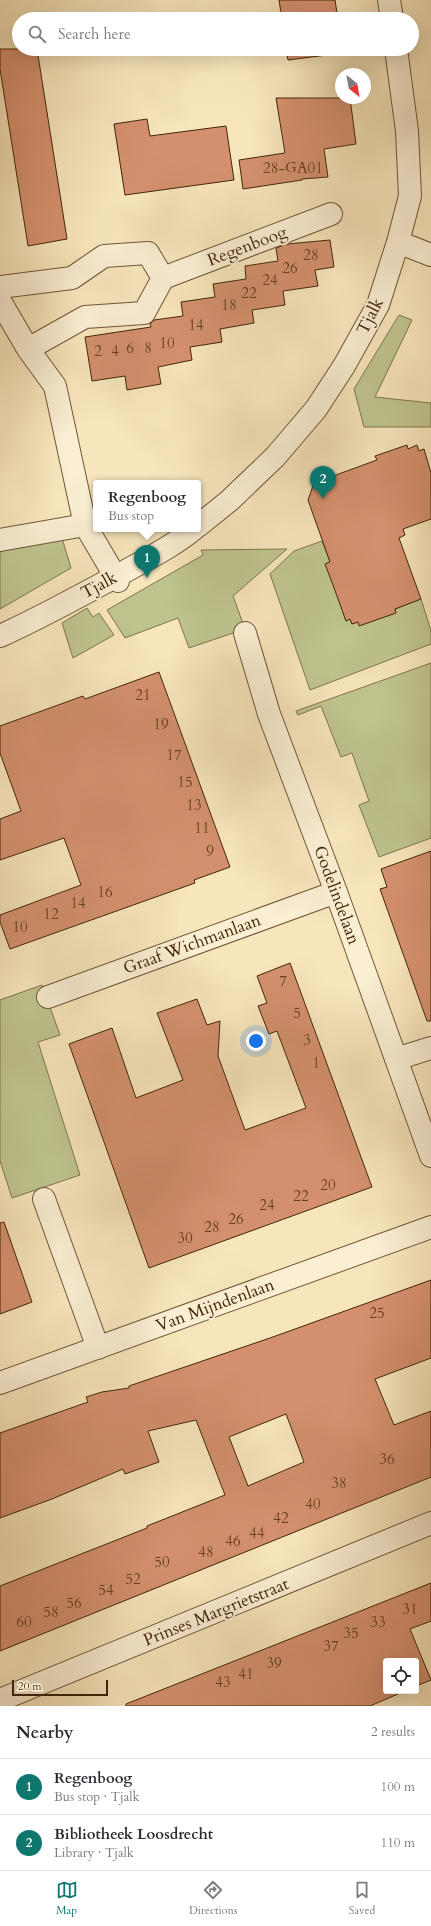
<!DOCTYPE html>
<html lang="en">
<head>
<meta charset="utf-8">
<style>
  :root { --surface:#fff; --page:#f2f2f3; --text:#2b2b33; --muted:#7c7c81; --line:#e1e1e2; --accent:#0f766e }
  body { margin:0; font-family:Cardo,serif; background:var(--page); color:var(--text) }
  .controls { position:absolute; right:12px; bottom:12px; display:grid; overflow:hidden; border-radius:4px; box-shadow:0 4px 16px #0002 }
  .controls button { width:36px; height:36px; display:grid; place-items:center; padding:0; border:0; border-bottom:1px solid var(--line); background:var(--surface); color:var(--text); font:20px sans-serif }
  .compass { position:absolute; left:335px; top:68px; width:36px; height:36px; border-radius:50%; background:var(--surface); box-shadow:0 4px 16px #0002; rotate:149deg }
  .scale { position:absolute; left:12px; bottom:10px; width:96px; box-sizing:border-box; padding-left:4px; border:2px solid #422609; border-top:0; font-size:11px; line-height:14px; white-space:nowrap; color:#422609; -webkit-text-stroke:3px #faeed3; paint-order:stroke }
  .you { position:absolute; left:256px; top:1041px; width:14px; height:14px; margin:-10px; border:3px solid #fff; border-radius:50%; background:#1a73e8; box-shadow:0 0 0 6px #1a73e833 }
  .badge { display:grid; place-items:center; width:26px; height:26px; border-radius:50%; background:var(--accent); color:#fff; font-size:13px; font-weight:700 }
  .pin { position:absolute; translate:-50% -33px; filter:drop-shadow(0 1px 2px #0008) }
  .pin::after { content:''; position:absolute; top:21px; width:14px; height:12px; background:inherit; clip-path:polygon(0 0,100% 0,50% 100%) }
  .popup { position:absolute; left:93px; top:480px; width:108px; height:52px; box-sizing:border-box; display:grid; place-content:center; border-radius:4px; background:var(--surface); filter:drop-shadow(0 1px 3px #0005); font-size:13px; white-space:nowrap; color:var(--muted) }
  .popup b { font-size:15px; color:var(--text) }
  .popup::after { content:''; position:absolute; left:50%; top:100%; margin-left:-8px; border:8px solid transparent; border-top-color:var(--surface) }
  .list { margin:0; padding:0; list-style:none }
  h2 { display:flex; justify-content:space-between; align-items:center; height:52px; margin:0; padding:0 16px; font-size:17px }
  h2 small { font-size:13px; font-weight:400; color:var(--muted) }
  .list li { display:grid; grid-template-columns:26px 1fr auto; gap:12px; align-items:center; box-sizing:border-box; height:56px; padding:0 16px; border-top:1px solid var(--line) }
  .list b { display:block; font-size:15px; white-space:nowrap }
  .list p { margin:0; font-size:13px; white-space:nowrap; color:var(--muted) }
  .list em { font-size:13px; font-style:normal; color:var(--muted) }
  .icon { flex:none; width:22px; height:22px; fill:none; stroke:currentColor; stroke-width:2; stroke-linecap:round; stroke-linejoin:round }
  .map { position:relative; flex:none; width:431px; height:1706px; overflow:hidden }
  .search { position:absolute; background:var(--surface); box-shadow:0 4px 16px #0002; left:12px; right:12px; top:12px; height:44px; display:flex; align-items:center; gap:10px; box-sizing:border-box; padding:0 14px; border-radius:22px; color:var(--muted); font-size:15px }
  .sheet { height:164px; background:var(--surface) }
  nav { display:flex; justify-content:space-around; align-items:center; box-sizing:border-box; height:56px; border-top:1px solid var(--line); background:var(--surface); font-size:11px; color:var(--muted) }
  nav a { display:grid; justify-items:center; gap:2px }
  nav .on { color:var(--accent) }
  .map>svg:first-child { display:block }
</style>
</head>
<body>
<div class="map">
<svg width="431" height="1706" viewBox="0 0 431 1706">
  <rect width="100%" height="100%" fill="#f7e5bc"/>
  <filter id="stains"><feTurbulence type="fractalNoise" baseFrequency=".005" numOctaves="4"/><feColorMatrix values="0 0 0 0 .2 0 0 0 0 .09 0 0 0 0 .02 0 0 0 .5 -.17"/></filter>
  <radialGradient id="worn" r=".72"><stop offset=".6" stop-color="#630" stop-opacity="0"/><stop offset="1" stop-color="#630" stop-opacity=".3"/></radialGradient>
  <path fill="#bfc48f" stroke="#80754c" d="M 399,315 L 412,320 L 375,397 L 431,403 L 431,427 L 364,427 L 354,389 Z
    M 62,538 L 71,568 L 0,609 L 0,549 Z
    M 322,541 L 330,562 L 326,564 C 332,581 336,596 347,611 L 343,613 L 346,621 L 350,619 L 352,624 L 358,622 L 359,625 L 396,613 L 395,609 L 421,599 L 431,631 L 431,644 L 310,690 L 270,574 L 294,551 Z
    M 287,549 L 233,596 L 245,629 L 189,648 L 178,618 L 125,638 L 107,610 L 203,555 L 201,550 Z
    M 87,608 L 93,617 L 99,613 L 114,635 L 73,658 L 62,623 Z
    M 431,663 L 431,838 L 379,857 L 359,805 L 369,801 L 352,753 L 341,757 L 321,706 L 298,715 L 296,711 Z
    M 42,985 L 60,1035 L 38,1042 L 80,1175 L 12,1198 L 0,1161 L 0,1000 Z"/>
  <path fill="#d4906e" stroke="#422609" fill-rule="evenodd" d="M 279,0 L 335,0 L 338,19 L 282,19 Z
    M 0,49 L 37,49 L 67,239 L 28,246 L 0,69 Z
    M 286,49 L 343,49 L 343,53 L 288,60 Z
    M 276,98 L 350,98 L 356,144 L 324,149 L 328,177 L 302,179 L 302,180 L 243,189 L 239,160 L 285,153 Z
    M 147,119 L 150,136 L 226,126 L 234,180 L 125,195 L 114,124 Z
    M 330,240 L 334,267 L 315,270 L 318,286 L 283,291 L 285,305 L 252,310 L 254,323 L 220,329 L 222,342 L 190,347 L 192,360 L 158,367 L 161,384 L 127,390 L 125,376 L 92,381 L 85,337 L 151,327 L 150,324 L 154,320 L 183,316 L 181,302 L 215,297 L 213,284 L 246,279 L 245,266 L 278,261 L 276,248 L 287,244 Z
    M 407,445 L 408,449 L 417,445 L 419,451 L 424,449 L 431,473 L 431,519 L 403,529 L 405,535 L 399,538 L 421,599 L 395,609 L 396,613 L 359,626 L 358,622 L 352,624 L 350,619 L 346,621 L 333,585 L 325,564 L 330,562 L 308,500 L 314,483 L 377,460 L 375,456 Z
    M 159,672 L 230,867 L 194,880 L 195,883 L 10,949 L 0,922 L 0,915 L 81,885 L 64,838 L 0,860 L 0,819 L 21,811 L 0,753 L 0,726 L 83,696 L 85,699 Z
    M 431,851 L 431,1021 L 427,1021 L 380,889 L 387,887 L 381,869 Z
    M 290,963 L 372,1187 L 149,1268 L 69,1044 L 112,1028 L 136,1098 L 183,1080 L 157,1013 L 197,999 L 207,1025 L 220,1021 L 218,1056 L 245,1130 L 306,1108 L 277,1031 L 269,1034 L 258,1006 L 267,1003 L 257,976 Z
    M 4,1222 L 32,1302 L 0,1314 L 0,1223 Z
    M 431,1280 L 431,1358 L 375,1379 L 394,1425 L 431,1411 L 431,1477 L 0,1651 L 0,1586 L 147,1528 L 147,1526 L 225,1495 L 196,1420 L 148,1431 L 159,1462 L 125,1474 L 123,1469 L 52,1499 L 0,1518 L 0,1433 L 88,1402 L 86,1397 L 102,1392 L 129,1388 L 129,1386 L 270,1338 ZM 286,1414 L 304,1462 L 248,1486 L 229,1437 Z
    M 431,1583 L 431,1621 L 410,1629 L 431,1680 L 416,1686 L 416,1661 L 386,1661 L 386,1691 L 405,1691 L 370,1706 L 126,1706 L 126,1704 Z"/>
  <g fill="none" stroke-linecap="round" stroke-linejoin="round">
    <defs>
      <path id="minor" d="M 389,0 L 392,19
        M 398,242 L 431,255
        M 0,287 L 72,278 L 104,256 L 148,253 L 163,278
        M 0,301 L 28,349 L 55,386 L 85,525 L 118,581
        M 28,349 L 85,317 L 144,313 L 163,278 L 331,214
        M 198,526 L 229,501 L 275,457 L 316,409 L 344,366 L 378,305 L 398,242 L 410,196 L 407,131 L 396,49
        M 0,540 L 85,525
        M 245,633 L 269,714 L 336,892 L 431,1156
        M 0,636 C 42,617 82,595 122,573 C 147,559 172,547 194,529
        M 48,997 L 336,892
        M 396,1059 L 431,1048
        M 44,1199 L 98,1348
        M 0,1383 L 431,1227
        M 0,1700 L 431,1523"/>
    </defs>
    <use href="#minor" stroke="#6f5636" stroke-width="24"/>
    <use href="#minor" stroke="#faeed3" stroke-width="22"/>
  </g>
  <g text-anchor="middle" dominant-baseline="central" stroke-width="4" stroke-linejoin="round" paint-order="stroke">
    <g font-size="15" fill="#664022">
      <text x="293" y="168">28-GA01</text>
      <text x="311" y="255">28</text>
      <text x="290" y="268">26</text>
      <text x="270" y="280">24</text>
      <text x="249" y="293">22</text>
      <text x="229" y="305">18</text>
      <text x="196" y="325">14</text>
      <text x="167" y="343">10</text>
      <text x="130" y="348">6</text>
      <text x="148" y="348">8</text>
      <text x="98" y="351">2</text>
      <text x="115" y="351">4</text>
      <text x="143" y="695">21</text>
      <text x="161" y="724">19</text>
      <text x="174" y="755">17</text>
      <text x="185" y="782">15</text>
      <text x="194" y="805">13</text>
      <text x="202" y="828">11</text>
      <text x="210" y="851">9</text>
      <text x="105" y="892">16</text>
      <text x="78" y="903">14</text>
      <text x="51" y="914">12</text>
      <text x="20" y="927">10</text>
      <text x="283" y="981">7</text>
      <text x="297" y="1013">5</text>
      <text x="307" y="1040">3</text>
      <text x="316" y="1063">1</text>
      <text x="328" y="1185">20</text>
      <text x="301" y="1196">22</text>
      <text x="267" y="1205">24</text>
      <text x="236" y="1219">26</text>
      <text x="212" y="1227">28</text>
      <text x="185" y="1238">30</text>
      <text x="377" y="1313">25</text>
      <text x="387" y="1459">36</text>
      <text x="339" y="1483">38</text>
      <text x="313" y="1504">40</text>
      <text x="281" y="1518">42</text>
      <text x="257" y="1533">44</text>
      <text x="233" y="1541">46</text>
      <text x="206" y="1552">48</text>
      <text x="162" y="1562">50</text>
      <text x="133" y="1579">52</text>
      <text x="106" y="1590">54</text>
      <text x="74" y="1603">56</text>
      <text x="410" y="1609">31</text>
      <text x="51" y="1612">58</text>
      <text x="24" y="1622">60</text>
      <text x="378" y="1622">33</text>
      <text x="351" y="1633">35</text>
      <text x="331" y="1646">37</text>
      <text x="274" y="1663">39</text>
      <text x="246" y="1674">41</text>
      <text x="223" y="1682">43</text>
    </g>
    <g font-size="17" fill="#422609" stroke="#faeed3">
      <text transform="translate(247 246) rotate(-21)">Regenboog</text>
      <text transform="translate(370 316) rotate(-63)">Tjalk</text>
      <text transform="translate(99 585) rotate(-28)">Tjalk</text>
      <text transform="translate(337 895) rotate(70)">Godelindelaan</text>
      <text transform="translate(192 944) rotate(-20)">Graaf Wichmanlaan</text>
      <text transform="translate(215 1305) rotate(-20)">Van Mijndenlaan</text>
      <text transform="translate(216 1612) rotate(-22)">Prinses Margrietstraat</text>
    </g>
  </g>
  <rect width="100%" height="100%" filter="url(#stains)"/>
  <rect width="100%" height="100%" fill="url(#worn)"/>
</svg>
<div class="controls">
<button><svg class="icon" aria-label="locate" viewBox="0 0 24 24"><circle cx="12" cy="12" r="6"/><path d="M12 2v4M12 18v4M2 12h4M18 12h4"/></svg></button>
</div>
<svg class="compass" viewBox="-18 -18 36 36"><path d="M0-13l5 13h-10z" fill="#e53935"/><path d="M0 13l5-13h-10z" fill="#7c7c81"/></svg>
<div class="scale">20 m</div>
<div class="you"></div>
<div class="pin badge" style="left:147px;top:578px">1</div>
<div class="popup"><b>Regenboog</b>Bus stop</div>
<div class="pin badge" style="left:323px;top:499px">2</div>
<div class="search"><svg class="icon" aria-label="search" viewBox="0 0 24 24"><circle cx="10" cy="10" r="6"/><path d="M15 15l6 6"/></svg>Search here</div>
</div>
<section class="sheet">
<h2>Nearby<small>2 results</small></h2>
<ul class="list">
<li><span class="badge">1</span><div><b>Regenboog</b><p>Bus stop · Tjalk</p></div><em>100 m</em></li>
<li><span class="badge">2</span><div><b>Bibliotheek Loosdrecht</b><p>Library · Tjalk</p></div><em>110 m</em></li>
</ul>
</section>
<nav>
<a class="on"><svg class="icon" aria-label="map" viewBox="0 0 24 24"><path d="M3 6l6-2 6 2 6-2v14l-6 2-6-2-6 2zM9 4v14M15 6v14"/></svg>Map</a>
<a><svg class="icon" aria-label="directions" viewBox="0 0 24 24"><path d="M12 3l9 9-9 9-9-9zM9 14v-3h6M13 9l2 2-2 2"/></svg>Directions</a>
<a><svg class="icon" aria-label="saved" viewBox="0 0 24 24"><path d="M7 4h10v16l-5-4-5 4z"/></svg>Saved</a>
</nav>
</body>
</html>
